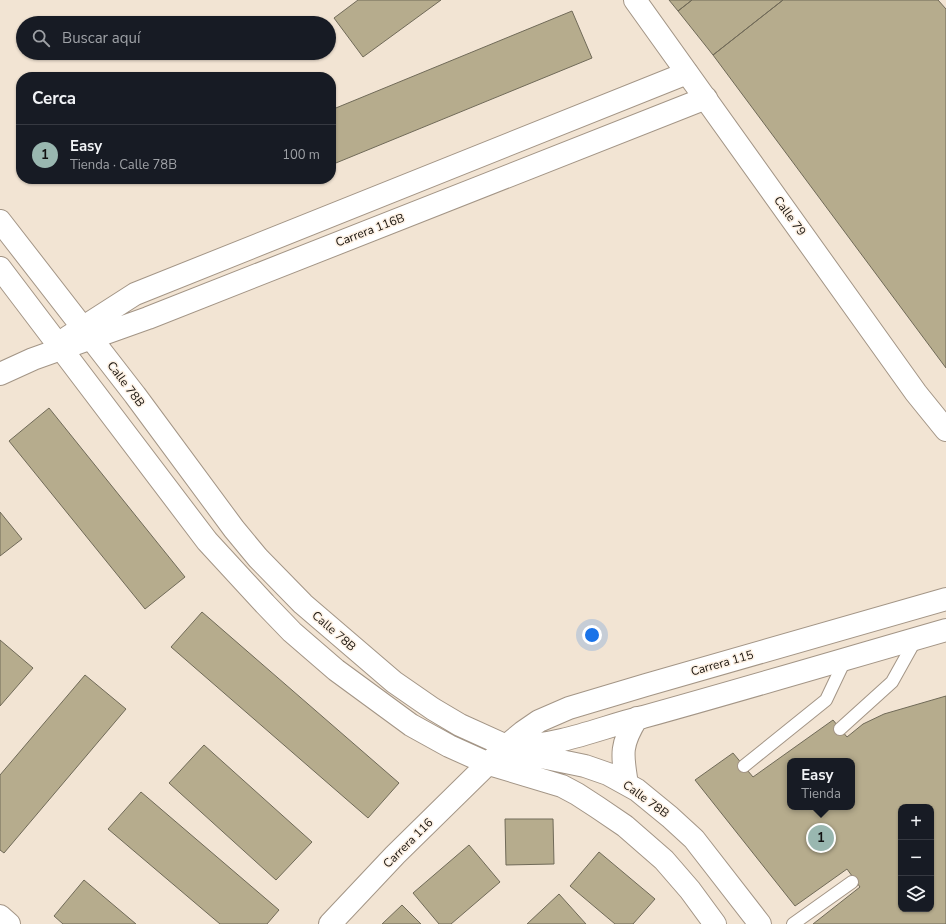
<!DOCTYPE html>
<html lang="es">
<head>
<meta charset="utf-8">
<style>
  :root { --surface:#171b24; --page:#242831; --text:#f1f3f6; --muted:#9ea1a6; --line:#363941; --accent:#99b7b0 }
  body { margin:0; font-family:"Nunito Sans",sans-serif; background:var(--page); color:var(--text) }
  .controls { position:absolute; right:12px; bottom:12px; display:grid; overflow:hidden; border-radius:8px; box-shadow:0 1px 3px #0004 }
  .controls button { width:36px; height:36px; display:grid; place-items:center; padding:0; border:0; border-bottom:1px solid var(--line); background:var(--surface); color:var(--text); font:20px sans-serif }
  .you { position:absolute; left:592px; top:635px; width:14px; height:14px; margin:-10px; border:3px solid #fff; border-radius:50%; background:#1a73e8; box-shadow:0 0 0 6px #1a73e833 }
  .badge { display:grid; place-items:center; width:26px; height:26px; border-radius:50%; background:var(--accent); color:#111; font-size:13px; font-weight:700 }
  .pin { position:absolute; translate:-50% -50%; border:2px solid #fff; box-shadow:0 1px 4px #0006 }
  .popup { position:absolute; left:787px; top:758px; width:68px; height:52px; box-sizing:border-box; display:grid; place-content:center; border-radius:8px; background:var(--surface); filter:drop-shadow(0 1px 3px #0005); font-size:13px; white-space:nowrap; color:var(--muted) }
  .popup b { font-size:15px; color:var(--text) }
  .popup::after { content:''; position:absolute; left:50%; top:100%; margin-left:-8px; border:8px solid transparent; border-top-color:var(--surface) }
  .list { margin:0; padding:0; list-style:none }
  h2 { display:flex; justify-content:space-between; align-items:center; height:52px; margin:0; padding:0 16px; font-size:17px }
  h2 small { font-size:13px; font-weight:400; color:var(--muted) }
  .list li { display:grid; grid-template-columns:26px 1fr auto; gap:12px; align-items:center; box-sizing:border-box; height:60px; padding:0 16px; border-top:1px solid var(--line) }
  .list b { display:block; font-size:15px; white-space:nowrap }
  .list p { margin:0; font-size:13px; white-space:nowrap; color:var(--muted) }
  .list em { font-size:13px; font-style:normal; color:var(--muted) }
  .icon { flex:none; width:22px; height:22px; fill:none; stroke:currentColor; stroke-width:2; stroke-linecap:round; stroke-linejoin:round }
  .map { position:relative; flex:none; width:946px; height:924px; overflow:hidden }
  .search { position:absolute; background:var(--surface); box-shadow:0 1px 3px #0004; left:16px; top:16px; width:320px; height:44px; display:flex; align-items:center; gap:10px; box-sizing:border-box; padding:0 14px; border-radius:22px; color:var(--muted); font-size:15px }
  .panel { position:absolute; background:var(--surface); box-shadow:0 1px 3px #0004; left:16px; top:72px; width:320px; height:112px; border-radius:16px }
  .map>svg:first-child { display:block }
</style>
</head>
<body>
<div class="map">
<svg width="946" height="924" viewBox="0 0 946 924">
  <rect width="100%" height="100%" fill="#f2e4d3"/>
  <path fill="#b6ac8d" stroke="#706a58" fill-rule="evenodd" d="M 358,0 L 441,0 L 363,57 L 334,18 Z
    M 669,0 L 692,0 L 678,11 Z
    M 692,0 L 783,0 L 713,55 L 678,11 Z
    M 783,0 L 938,0 L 946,9 L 946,368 L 713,55 Z
    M 572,11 L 592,58 L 331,165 L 331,110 Z
    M 49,408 L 185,577 L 145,609 L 9,441 Z
    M 0,512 L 22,539 L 0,556 Z
    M 202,612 L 399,783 L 368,818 L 171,647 Z
    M 0,640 L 33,668 L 0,706 Z
    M 85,675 L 126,709 L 4,853 L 0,850 L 0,775 Z
    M 946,696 L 946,924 L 813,924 L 860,887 L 847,869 L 795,906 L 695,780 L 733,753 L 753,777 L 833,720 L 847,737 L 863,724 L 884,714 ZM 790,761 L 852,761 L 852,807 L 790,807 ZM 901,807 L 931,807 L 931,909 L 901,909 Z
    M 204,745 L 312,842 L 276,880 L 169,783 Z
    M 141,792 L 279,910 L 267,924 L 220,924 L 108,829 Z
    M 505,819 L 553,819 L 554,864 L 506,865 Z
    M 469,845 L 500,882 L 451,924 L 439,924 L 413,893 Z
    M 599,852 L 655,899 L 633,924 L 615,924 L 570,886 Z
    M 84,880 L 136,924 L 63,924 L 54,916 Z
    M 559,894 L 586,924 L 527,924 Z
    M 402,905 L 421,924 L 382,924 Z"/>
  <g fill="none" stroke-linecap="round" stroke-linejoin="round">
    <defs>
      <path id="service" d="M 840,729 L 892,682 L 916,639
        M 744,766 L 826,700 L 846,658
        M 793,924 L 852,882"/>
      <path id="minor" d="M 68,337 L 135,294 L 687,73
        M 0,374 L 33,359 L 148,318 L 706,98"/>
      <path id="tertiary" d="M 635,0 L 916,393 L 946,430
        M 0,221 L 135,395 L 234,529 L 258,558 L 303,604 L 394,682 L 433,709 L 460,725 L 522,753 L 585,766 L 608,774 L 637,790 L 670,817 L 694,839 L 760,924
        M 0,268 L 207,541 L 265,604 L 292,632 L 336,670 L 411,725 L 449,746 L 489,764 L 562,786 L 577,794 L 597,807 L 625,826 L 664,860 L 690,890 L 715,924
        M 519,746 C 562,745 602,727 643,717 C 744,689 845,659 946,630
        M 627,784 C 622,754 620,745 637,718
        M 0,916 L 9,924
        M 330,924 L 395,855 L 506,746 L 523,732 L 539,721 L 569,708 L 646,685 L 946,599"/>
    </defs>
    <use href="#service" stroke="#a39586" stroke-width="14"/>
    <use href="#minor" stroke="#a39586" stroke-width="24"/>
    <use href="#tertiary" stroke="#a39586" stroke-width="24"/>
    <use href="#service" stroke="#fff" stroke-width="12"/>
    <use href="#minor" stroke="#fff" stroke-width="22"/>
    <use href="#tertiary" stroke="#fff" stroke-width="22"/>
  </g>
  <g text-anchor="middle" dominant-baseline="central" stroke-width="3" stroke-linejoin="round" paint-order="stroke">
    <g font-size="12" fill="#18130d" stroke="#fdf1e4">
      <text transform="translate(790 216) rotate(54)">Calle 79</text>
      <text transform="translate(370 230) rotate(-21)">Carrera 116B</text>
      <text transform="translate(126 384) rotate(53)">Calle 78B</text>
      <text transform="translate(334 631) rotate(41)">Calle 78B</text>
      <text transform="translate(722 663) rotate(-16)">Carrera 115</text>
      <text transform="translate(646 799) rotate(36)">Calle 78B</text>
      <text transform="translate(408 843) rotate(-45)">Carrera 116</text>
    </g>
  </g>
</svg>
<div class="controls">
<button>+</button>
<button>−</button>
<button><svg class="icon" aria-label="layers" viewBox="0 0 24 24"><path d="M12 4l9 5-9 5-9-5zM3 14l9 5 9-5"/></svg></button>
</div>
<div class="you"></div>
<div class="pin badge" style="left:821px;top:838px">1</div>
<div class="popup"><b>Easy</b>Tienda</div>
<div class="search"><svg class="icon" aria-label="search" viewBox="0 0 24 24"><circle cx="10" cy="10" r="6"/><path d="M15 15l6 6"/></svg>Buscar aquí</div>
<section class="panel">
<h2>Cerca<small></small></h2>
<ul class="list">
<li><span class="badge">1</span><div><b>Easy</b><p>Tienda · Calle 78B</p></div><em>100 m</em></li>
</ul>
</section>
</div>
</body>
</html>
